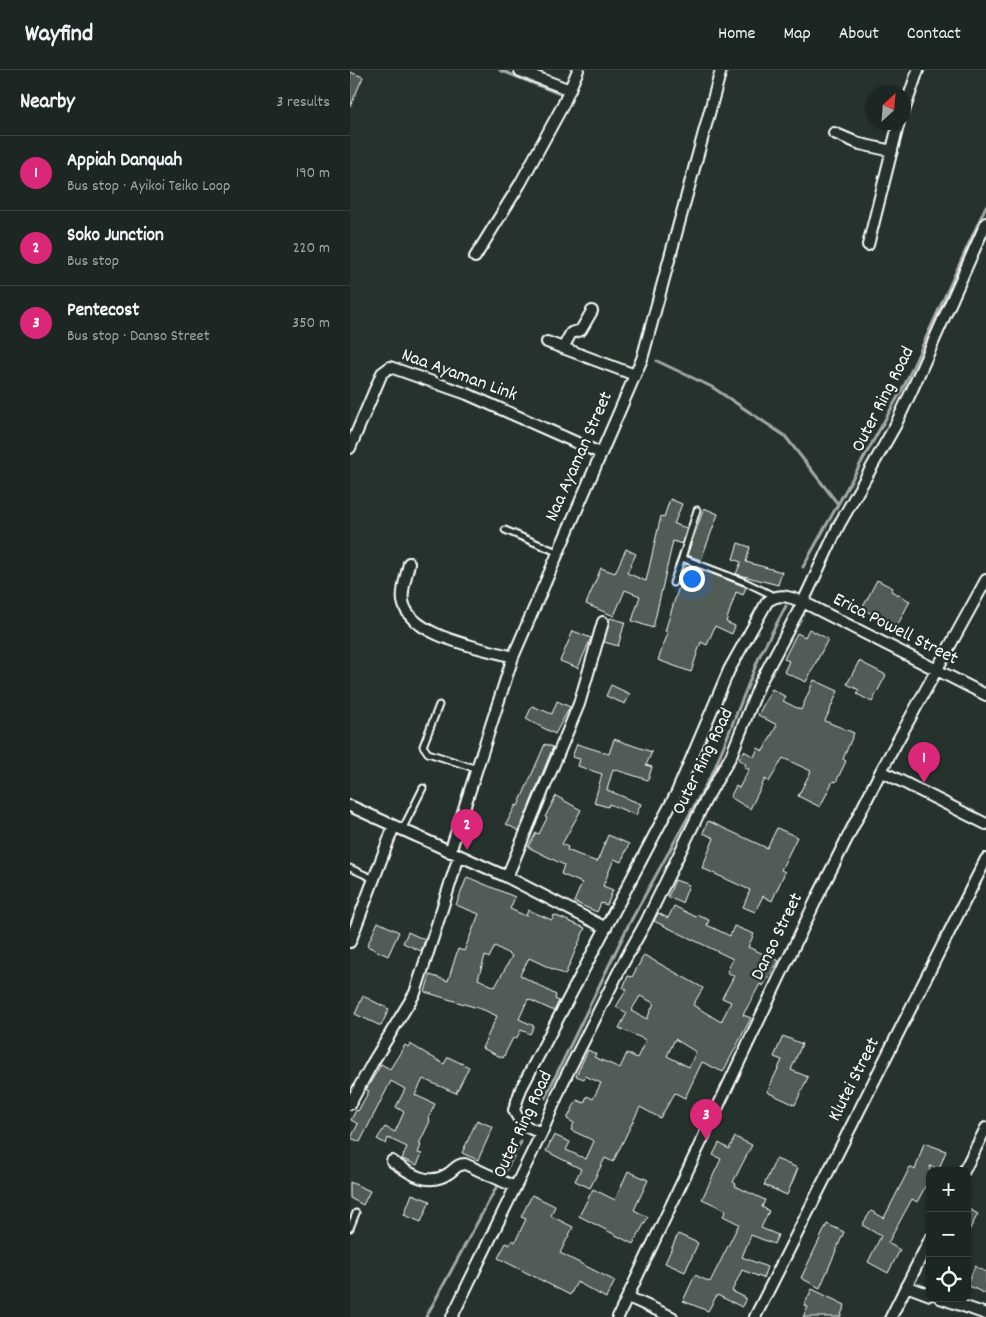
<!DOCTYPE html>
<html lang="en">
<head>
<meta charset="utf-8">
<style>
  :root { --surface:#1c2622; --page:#29322f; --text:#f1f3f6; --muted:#a0a5a5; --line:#3a4340; --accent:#db2777 }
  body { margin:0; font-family:Dekko,sans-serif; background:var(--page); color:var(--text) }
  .controls { position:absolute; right:15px; bottom:15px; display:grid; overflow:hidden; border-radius:10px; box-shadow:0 1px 4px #0004 }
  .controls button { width:45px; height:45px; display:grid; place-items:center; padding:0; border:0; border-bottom:1px solid var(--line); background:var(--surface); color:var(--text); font:25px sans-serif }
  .compass { position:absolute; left:516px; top:15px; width:45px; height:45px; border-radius:50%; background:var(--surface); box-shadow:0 1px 4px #0004; rotate:26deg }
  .you { position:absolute; left:341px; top:508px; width:18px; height:18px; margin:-12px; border:4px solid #fff; border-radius:50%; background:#1a73e8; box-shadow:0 0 0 8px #1a73e833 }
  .badge { display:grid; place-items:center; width:32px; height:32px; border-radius:50%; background:var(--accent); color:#fff; font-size:16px; font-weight:700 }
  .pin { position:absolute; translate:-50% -41px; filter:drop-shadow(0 1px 2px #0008) }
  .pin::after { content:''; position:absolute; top:26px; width:18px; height:15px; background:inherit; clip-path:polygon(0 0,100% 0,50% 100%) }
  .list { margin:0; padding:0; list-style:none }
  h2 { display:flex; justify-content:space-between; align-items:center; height:65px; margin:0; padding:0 20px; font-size:21px }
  h2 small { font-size:16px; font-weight:400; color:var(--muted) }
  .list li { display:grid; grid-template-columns:32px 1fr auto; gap:15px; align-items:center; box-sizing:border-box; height:75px; padding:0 20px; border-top:1px solid var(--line) }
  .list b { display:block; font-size:19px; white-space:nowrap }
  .list p { margin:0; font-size:16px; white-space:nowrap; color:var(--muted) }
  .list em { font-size:16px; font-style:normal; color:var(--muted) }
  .icon { flex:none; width:28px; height:28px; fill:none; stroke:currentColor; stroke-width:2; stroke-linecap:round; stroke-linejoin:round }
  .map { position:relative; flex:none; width:636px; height:1247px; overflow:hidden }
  header { display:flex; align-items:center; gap:30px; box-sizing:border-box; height:70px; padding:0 25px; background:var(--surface); border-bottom:1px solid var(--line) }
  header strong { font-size:24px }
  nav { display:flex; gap:28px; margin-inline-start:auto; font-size:18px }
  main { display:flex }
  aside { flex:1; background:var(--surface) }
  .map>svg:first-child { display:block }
</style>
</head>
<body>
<header>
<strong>Wayfind</strong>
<nav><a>Home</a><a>Map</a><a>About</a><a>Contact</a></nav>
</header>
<main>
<aside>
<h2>Nearby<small>3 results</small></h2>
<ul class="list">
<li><span class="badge">1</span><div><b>Appiah Danquah</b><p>Bus stop · Ayikoi Teiko Loop</p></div><em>190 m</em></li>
<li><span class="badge">2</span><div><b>Soko Junction</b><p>Bus stop</p></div><em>220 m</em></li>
<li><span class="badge">3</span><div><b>Pentecost</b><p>Bus stop · Danso Street</p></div><em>350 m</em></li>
</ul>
</aside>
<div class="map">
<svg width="636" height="1247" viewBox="0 0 636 1247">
  <rect width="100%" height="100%" fill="#26332d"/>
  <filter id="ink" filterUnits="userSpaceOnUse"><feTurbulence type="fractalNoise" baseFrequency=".02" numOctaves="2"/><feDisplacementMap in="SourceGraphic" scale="10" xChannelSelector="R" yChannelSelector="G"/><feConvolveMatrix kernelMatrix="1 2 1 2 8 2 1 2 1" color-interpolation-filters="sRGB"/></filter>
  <g filter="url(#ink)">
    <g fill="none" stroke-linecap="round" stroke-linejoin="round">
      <path stroke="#a4a9a7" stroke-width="3" d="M 150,0 L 215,26
        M 307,291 L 362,317 L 435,366 L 488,434
        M 453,497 L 555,314 L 636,136
        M 195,1028 L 278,856 L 364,700 L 410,585 L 436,536
        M 76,1247 L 171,1072"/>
    </g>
    <path fill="#515c57" stroke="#fff" fill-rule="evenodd" d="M 0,2 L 13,7 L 0,37 Z
      M 320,429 L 332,434 L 324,454 L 337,458 L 332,474 L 323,471 L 303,558 L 282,551 L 290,526 L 275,520 L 264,546 L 236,534 L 251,498 L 265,503 L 276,479 L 286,484 L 277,503 L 296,511 L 311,446 L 314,447 Z
      M 354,438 L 368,444 L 351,490 L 337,485 Z
      M 388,473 L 400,477 L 396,492 L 432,502 L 428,515 L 386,504 L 391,492 L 383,489 Z
      M 336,494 L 396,517 L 393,525 L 386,522 L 376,552 L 385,556 L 382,564 L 365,556 L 357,575 L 351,572 L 341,602 L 308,590 L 318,563 L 315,561 Z
      M 527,510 L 543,518 L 541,521 L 560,531 L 547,556 L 512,539 Z
      M 260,548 L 275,552 L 268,576 L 254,572 Z
      M 459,559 L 478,569 L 456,612 L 434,602 L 439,591 L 434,589 L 447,563 L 455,567 Z
      M 223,561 L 241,568 L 228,598 L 210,591 Z
      M 509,591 L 536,605 L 522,632 L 507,624 L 509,620 L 497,614 Z
      M 464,610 L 488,621 L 475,651 L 504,663 L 493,689 L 496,691 L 486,712 L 483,711 L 470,737 L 448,726 L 461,701 L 433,688 L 419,712 L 415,709 L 400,739 L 380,727 L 386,716 L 389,718 L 399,699 L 394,697 L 396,694 L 389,689 L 394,681 L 404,687 L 408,678 L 413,681 L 427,655 L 408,645 L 422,619 L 436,627 L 433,631 L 451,640 Z
      M 261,615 L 280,624 L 275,634 L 256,626 Z
      M 207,631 L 220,637 L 205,664 L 176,649 L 182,636 L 202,644 Z
      M 264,669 L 302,682 L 296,695 L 302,697 L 298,710 L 263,699 L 257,720 L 291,734 L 286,745 L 259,734 L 258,737 L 244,733 L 252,704 L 228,696 L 230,689 L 222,687 L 227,674 L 259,684 Z
      M 195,674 L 203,677 L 169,761 L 156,754 L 166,735 L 168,736 Z
      M 206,726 L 231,740 L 212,774 L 218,777 L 217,780 L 247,792 L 258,765 L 279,774 L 271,792 L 264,789 L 253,816 L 263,820 L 257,835 L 251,833 L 247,842 L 224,832 L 232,813 L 211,804 L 214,795 L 178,777 L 186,763 L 189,764 L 197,748 L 195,747 Z
      M 358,751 L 417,778 L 427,758 L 447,767 L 431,800 L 435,802 L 422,831 L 413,826 L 405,842 L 393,837 L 400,820 L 352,798 L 364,768 L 353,763 Z
      M 117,807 L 165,827 L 160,839 L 176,846 L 178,840 L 202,850 L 204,845 L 235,858 L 215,905 L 179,888 L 170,905 L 206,925 L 205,929 L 209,931 L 204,941 L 178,929 L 169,949 L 184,956 L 180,964 L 171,960 L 166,969 L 163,968 L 153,988 L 132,978 L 147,946 L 134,940 L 75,922 L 80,905 L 98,911 L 108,879 L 114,881 L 129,844 L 106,835 ZM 145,876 L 162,886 L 145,917 L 128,909 L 135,886 L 139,888 Z
      M 325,810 L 339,815 L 332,833 L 318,827 Z
      M 324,836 L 346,847 L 347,845 L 359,850 L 357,855 L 380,866 L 384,856 L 404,864 L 398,877 L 429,891 L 413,916 L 410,914 L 393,945 L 401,948 L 373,1002 L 352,992 L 335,1028 L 325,1023 L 310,1048 L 290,1037 L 263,1092 L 255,1088 L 240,1118 L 225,1111 L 231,1099 L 196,1081 L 204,1065 L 220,1072 L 216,1080 L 236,1089 L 244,1071 L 221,1060 L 224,1053 L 217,1049 L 227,1030 L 234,1033 L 237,1026 L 243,1029 L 251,1013 L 235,1006 L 234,1009 L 226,1006 L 238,980 L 246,984 L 244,987 L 270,998 L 277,983 L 287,988 L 296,970 L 269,958 L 277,943 L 266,937 L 277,919 L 273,918 L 278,906 L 282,907 L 294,885 L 353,918 L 343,935 L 371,952 L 381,932 L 372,928 L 384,906 L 377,902 L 383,889 L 304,851 L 308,843 L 318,848 ZM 290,926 L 304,933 L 297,949 L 281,941 ZM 325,969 L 346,982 L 339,997 L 317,986 Z
      M 28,852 L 49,862 L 38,886 L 17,876 Z
      M 58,862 L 75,870 L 71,881 L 53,873 Z
      M 13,926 L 39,939 L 31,956 L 5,944 Z
      M 433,966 L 452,974 L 441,1000 L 458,1007 L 445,1035 L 417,1022 L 432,990 L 424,987 Z
      M 60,974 L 94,994 L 98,987 L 119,997 L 106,1023 L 73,1009 L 65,1025 L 85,1034 L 78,1049 L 80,1051 L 69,1074 L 71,1075 L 68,1083 L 72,1084 L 67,1095 L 52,1089 L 57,1077 L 38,1068 L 36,1074 L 27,1069 L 35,1057 L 45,1062 L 54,1042 L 46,1037 L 55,1019 L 41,1011 L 10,1072 L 1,1068 L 8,1054 L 1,1050 L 6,1040 L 8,1041 L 19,1021 L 16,1020 L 31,994 L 40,999 L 55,975 L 58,977 Z
      M 127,1050 L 143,1057 L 128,1090 L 112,1083 Z
      M 385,1067 L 402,1075 L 383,1112 L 386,1114 L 385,1116 L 415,1130 L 412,1137 L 419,1141 L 411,1158 L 428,1165 L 424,1174 L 401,1165 L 392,1187 L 417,1197 L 413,1208 L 392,1200 L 382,1221 L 396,1228 L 392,1237 L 367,1225 L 358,1241 L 333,1231 L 345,1205 L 360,1212 L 389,1154 L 373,1146 L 376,1140 L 352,1129 L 371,1089 L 363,1085 L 369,1073 L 379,1079 Z
      M 574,1073 L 596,1081 L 589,1099 L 580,1096 L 580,1108 L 567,1132 L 562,1129 L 538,1173 L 550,1180 L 538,1203 L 518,1192 L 531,1166 L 512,1155 L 521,1141 L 534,1148 L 560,1097 L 565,1100 Z
      M 426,1089 L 448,1098 L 437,1125 L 414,1115 Z
      M 278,1101 L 298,1110 L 284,1140 L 298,1147 L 283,1174 L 229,1146 L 243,1119 L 265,1130 Z
      M 0,1112 L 20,1121 L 13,1135 L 0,1128 Z
      M 62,1124 L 80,1131 L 71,1152 L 54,1145 Z
      M 182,1125 L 205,1136 L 201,1146 L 223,1157 L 210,1183 L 265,1211 L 256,1228 L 227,1212 L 220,1225 L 148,1188 L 156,1173 L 160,1175 L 162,1170 L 165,1172 L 176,1149 L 171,1147 Z
      M 617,1138 L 628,1144 L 617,1164 Z
      M 477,1154 L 494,1162 L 470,1218 L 451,1208 Z
      M 328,1164 L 348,1173 L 335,1202 L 315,1193 Z
      M 625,1196 L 636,1202 L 636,1224 L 617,1215 Z
      M 462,1219 L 495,1235 L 490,1247 L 453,1247 L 458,1237 L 454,1235 Z"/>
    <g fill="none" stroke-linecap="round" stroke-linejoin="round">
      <defs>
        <path id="lane" d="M 347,440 L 332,488 L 395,512 L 424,526
          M 155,460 L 207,482
          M 323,513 L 332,488
          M 89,635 L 73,676 L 78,683 L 127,699
          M 52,760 L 73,718
          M 0,798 L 24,809
          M 0,1158 L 6,1143"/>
        <path id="street" d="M 170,1 L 220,20
          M 554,41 L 568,0
          M 484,63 L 510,74 L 542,81
          M 518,175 L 549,52
          M 125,187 L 170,114 L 213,35 L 228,0
          M 197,272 L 285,305
          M 213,278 L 221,263 L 231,260 L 242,241
          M 0,378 L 32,303 L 40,297 L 117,324 L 250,383
          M 59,493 C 57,505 51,519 53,531 C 59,567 133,578 163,587
          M 531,701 L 636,754
          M 0,736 L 157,807 L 256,858
          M 100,782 L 163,587 L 292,289 L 371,0
          M 157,807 L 229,634 L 253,552
          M 0,872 L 44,756
          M 0,1034 L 23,992 L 65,923 L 109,786
          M 192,1062 C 177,1059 170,1054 164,1040 L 171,1019 L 327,722 L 379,600 L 417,532 C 429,522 439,527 453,532 L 636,625
          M 42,1091 C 59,1103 78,1118 99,1103 C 105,1099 107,1094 115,1094 L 165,1117
          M 614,1101 L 636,1058
          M 556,1216 L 580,1225
          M 278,1227 L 322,1247
          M 590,1228 L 636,1244
          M 102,1247 L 192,1062 L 213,1012 L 271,897 L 296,852 L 355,731 L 381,686 L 410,613 L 453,532 L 489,455 L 545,356 L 562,320 L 636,153
          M 268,1247 L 468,826 L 531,701 L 636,510
          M 405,1247 L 636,789
          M 541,1247 L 580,1169"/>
      </defs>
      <use href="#lane" stroke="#fff" stroke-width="9"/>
      <use href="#street" stroke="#fff" stroke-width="14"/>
      <use href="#lane" stroke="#26332d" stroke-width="5"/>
      <use href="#street" stroke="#26332d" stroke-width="10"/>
    </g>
  </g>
  <g text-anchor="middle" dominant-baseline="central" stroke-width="4.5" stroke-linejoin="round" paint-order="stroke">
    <g font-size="19" fill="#fff" stroke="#26332d">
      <text transform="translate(109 306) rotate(20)">Naa Ayaman Link</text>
      <text transform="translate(534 330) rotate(-63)">Outer Ring Road</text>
      <text transform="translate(230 387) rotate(-66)">Naa Ayaman Street</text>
      <text transform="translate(545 560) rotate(27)">Erica Powell Street</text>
      <text transform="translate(354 692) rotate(-64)">Outer Ring Road</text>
      <text transform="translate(428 867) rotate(-64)">Danso Street</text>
      <text transform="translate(505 1010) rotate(-63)">Klutei Street</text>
      <text transform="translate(174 1055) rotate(-65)">Outer Ring Road</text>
    </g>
  </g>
</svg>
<div class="controls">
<button>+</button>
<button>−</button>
<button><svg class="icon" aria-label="locate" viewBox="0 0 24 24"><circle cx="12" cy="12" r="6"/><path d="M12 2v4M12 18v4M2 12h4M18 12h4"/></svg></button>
</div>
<svg class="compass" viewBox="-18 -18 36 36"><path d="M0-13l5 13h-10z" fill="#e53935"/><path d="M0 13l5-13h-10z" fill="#a0a5a5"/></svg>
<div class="you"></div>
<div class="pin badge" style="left:574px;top:713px">1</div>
<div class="pin badge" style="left:117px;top:780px">2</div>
<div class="pin badge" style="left:356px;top:1070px">3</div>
</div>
</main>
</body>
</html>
